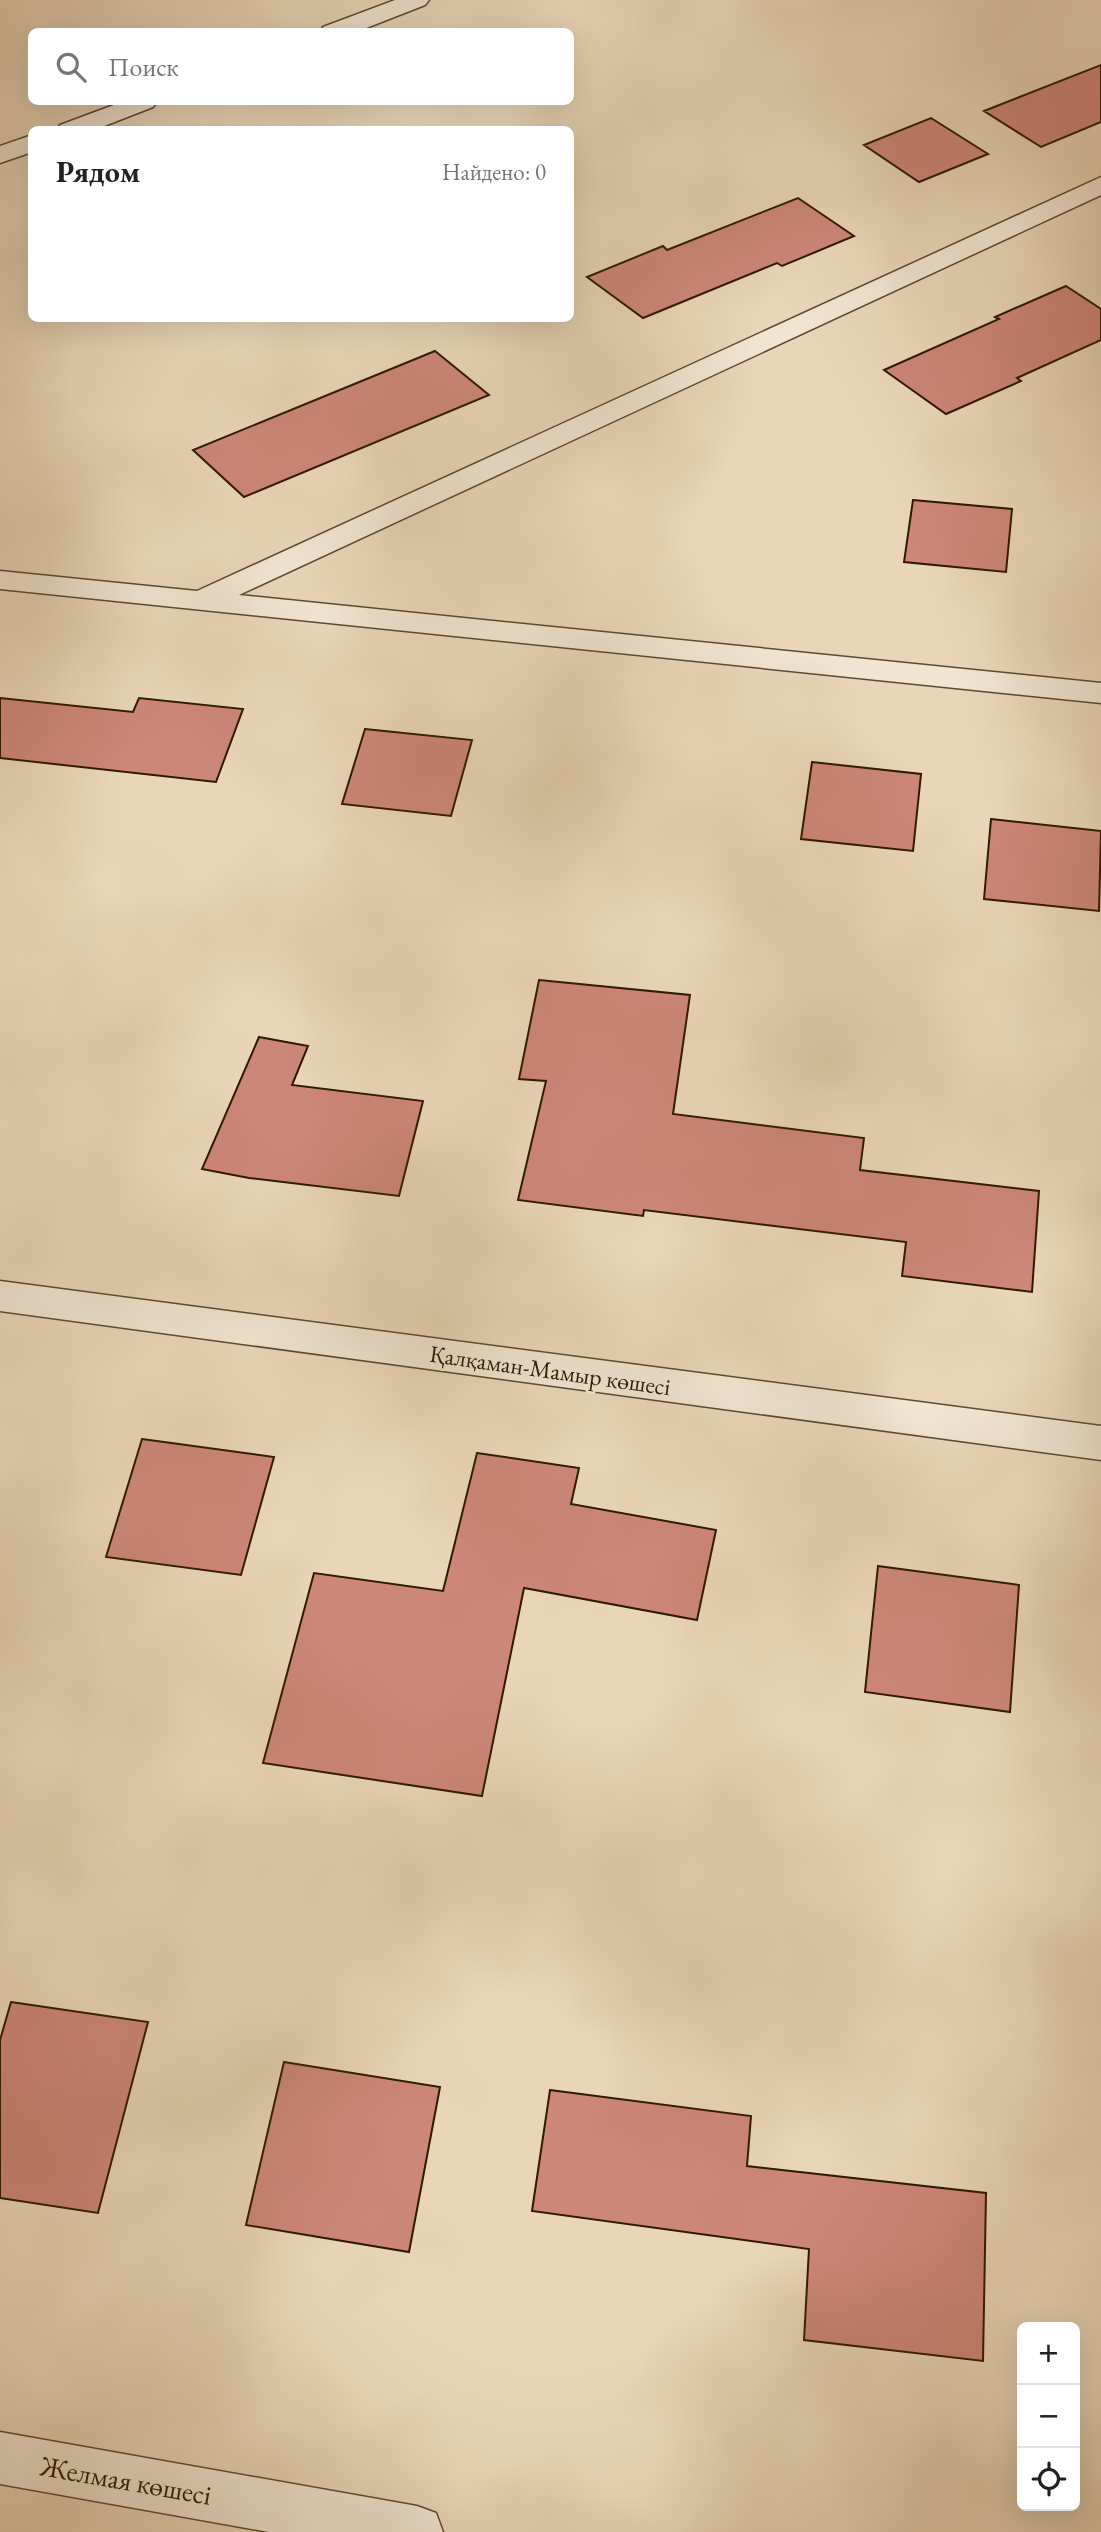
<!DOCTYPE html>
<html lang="ru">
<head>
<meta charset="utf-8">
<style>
  :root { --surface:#fff; --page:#f6f6f6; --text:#202124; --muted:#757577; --line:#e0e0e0 }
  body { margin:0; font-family:"EB Garamond",serif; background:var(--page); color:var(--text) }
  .controls { position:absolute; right:21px; bottom:21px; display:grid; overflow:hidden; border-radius:10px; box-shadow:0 7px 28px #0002 }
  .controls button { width:63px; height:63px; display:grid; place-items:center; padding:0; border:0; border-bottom:2px solid var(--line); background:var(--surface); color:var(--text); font:35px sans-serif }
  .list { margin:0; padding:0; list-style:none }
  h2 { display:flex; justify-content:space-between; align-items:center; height:91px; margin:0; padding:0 28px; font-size:30px }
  h2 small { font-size:23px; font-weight:400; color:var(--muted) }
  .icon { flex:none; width:38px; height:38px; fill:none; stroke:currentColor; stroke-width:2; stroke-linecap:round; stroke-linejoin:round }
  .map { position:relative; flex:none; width:1101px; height:2532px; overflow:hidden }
  .search { position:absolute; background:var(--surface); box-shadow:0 7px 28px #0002; left:28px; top:28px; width:546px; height:77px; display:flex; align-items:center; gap:18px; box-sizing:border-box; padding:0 24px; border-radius:10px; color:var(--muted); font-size:26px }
  .panel { position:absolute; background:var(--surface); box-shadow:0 7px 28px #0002; left:28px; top:126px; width:546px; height:196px; border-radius:10px }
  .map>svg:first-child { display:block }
</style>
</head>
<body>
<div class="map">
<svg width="1101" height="2532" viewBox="0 0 1101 2532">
  <rect width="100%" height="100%" fill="#e9d6b8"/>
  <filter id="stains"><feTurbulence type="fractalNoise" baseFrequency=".00286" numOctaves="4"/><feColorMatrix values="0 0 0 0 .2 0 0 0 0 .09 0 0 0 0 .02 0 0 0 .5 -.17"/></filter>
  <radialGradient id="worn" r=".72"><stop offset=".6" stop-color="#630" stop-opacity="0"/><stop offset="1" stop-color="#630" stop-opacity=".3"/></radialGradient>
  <path fill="#cd867a" stroke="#2e1a00" stroke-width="2" d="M 1101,65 L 1101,122 L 1041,147 L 984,111 Z
    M 931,118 L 988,154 L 919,182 L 864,145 Z
    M 798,198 L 854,236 L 782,266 L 777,263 L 643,318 L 587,277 L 663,246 L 667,250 Z
    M 1066,286 L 1101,309 L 1101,340 L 1017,378 L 1021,381 L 946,414 L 884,370 L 999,319 L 995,317 Z
    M 435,351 L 489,395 L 244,497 L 193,450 Z
    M 913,500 L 1012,509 L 1006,572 L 904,562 Z
    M 0,698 L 133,712 L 139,698 L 243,709 L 216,782 L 0,758 Z
    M 365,729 L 472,740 L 451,816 L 342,804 Z
    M 812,762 L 921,774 L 913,851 L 801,839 Z
    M 991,819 L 1101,831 L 1099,911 L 984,899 Z
    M 539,980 L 690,995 L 673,1114 L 864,1138 L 860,1170 L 1039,1191 L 1032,1292 L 902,1276 L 906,1242 L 644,1210 L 643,1216 L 518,1200 L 546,1081 L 519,1079 Z
    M 259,1037 L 308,1046 L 292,1085 L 423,1101 L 399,1196 L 249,1178 L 202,1169 Z
    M 142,1439 L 274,1457 L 241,1575 L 106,1557 Z
    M 477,1453 L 579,1468 L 571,1504 L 716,1530 L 697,1620 L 524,1588 L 482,1796 L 263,1763 L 314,1573 L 443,1591 Z
    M 878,1566 L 1019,1585 L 1010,1712 L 865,1692 Z
    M 11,2002 L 148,2022 L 98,2213 L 0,2198 L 0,2040 Z
    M 284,2062 L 440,2087 L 409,2252 L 246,2225 Z
    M 550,2090 L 751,2116 L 747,2166 L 986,2193 L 983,2361 L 804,2340 L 809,2249 L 532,2211 Z"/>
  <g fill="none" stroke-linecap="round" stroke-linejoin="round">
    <defs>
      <path id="minor" d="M 395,0 L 429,0 L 425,5 L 356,32 L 320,32 L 323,27 Z
        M 122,102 L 157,102 L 153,107 L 94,130 L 57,130 L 60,125 Z
        M 32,135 L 32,152 L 0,163 L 0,146 Z
        M 1101,177 L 1101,195 L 239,595 L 1101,683 L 1101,703 L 0,589 L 0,571 L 197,591 Z
        M 0,1281 L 1101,1426 L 1101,1460 L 0,1311 Z
        M 0,2432 L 417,2506 L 436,2513 L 443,2532 L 269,2532 L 0,2484 Z"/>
    </defs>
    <use href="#minor" stroke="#5d492e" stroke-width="3"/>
    <use href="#minor" fill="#f1e4d1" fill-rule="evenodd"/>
  </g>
  <g text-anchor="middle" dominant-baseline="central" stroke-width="5" stroke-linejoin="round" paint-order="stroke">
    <g font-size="24" fill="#2e1a00" stroke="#f1e4d1">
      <text transform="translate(550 1370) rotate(8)">Қалқаман-Мамыр көшесі</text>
    </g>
    <g font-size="28" fill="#2e1a00" stroke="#f1e4d1">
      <text transform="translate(126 2480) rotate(10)">Желмая көшесі</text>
    </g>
  </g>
  <rect width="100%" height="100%" filter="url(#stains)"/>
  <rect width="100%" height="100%" fill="url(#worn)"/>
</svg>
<div class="controls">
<button>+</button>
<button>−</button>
<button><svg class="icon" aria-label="locate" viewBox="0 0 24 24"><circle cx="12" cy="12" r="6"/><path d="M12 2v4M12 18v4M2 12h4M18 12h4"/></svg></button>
</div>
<div class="search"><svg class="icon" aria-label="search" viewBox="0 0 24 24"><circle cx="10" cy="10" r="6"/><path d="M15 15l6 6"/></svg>Поиск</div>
<section class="panel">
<h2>Рядом<small>Найдено: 0</small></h2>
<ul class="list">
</ul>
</section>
</div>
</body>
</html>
